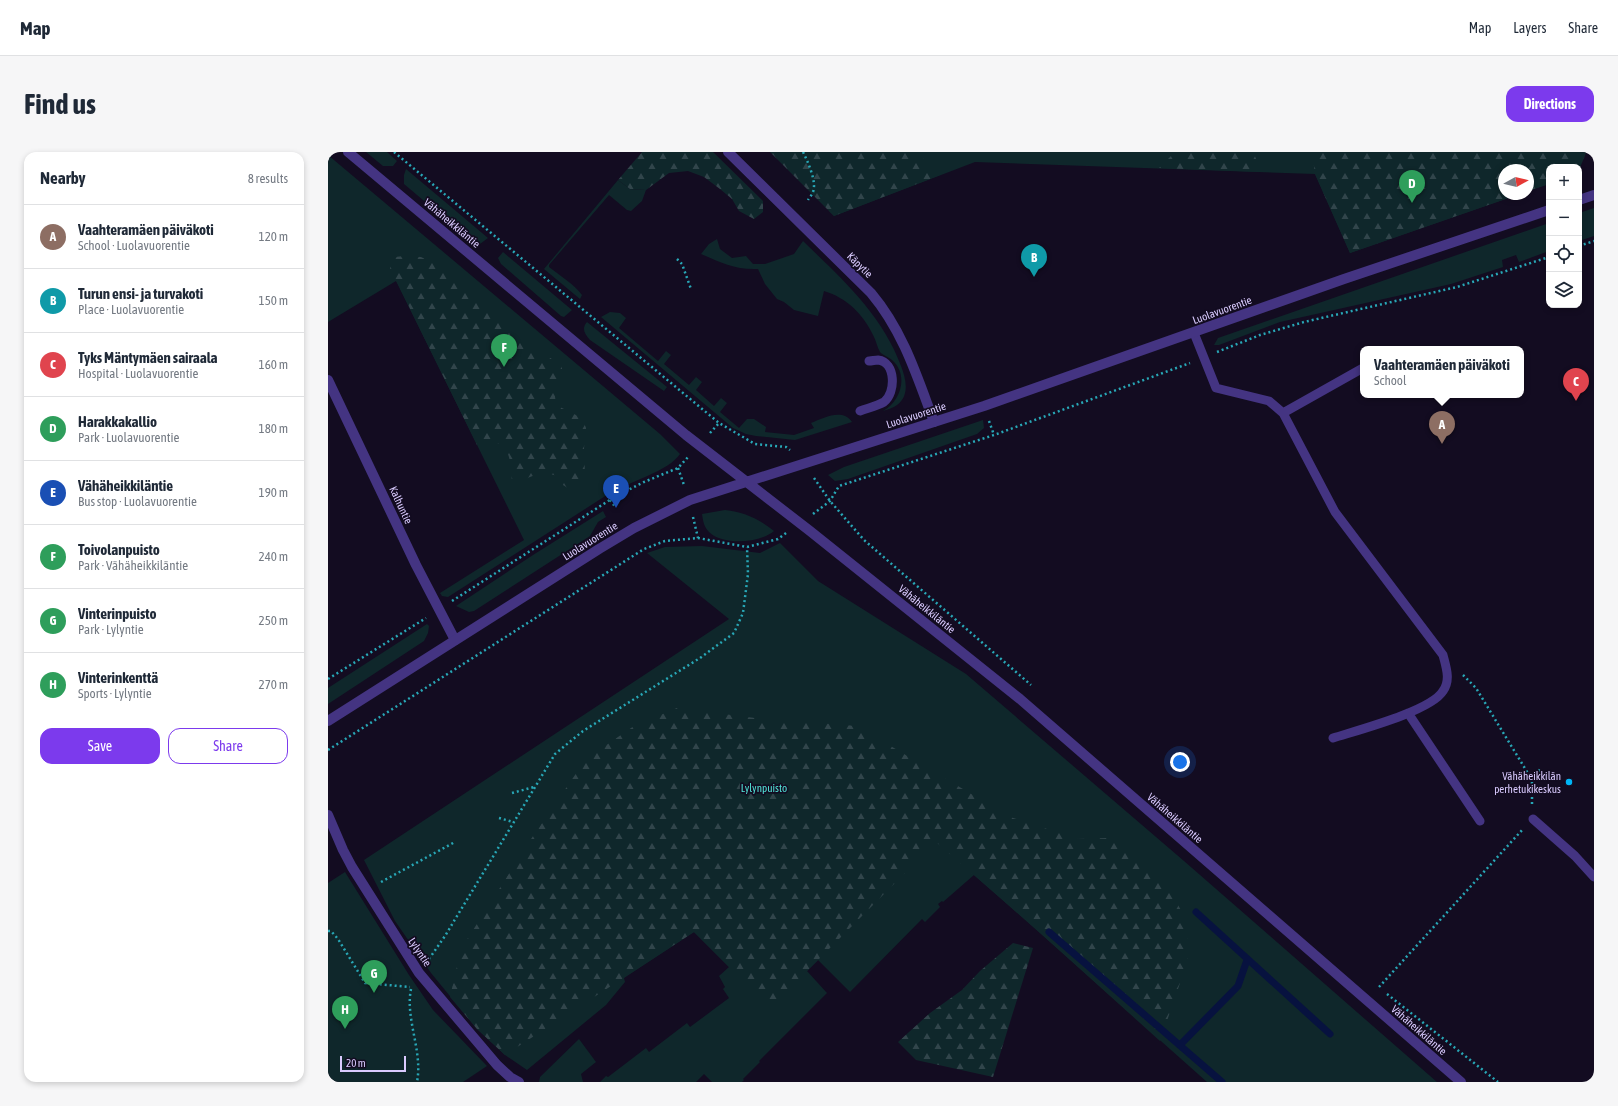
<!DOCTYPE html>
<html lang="en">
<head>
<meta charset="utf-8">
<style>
  :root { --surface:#fff; --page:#f6f6f7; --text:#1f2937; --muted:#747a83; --line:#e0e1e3; --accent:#7c3aed }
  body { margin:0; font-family:"Asap Condensed",sans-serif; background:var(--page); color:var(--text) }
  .controls { position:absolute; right:12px; top:12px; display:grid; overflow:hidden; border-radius:8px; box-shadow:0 2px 6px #0003 }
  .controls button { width:36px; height:36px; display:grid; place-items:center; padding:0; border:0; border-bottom:1px solid var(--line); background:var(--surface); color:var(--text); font:20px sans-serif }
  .compass { position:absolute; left:1170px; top:12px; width:36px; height:36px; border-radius:50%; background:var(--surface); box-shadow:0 2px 6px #0003; rotate:82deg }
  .scale { position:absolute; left:12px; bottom:10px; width:66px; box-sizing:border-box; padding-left:4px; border:2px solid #dacbff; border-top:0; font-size:11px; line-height:14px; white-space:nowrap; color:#dacbff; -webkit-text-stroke:3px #130c21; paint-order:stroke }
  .you { position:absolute; left:852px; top:610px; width:14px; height:14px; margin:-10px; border:3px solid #fff; border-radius:50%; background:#1a73e8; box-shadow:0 0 0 6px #1a73e833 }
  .badge { display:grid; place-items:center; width:26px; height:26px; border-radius:50%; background:var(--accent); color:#fff; font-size:13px; font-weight:700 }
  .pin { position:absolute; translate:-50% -33px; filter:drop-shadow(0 1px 2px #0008) }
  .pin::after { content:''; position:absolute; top:21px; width:14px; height:12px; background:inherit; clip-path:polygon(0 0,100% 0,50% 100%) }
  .popup { position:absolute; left:1032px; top:194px; width:164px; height:52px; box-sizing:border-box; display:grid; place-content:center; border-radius:8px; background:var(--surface); filter:drop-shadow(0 1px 3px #0005); font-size:13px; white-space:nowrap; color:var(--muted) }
  .popup b { font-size:15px; color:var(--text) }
  .popup::after { content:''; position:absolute; left:50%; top:100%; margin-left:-8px; border:8px solid transparent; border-top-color:var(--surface) }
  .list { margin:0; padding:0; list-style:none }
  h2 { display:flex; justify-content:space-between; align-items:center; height:52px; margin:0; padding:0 16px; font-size:17px }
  h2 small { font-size:13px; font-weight:400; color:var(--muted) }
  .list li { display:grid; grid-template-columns:26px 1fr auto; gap:12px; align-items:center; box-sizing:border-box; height:64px; padding:0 16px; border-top:1px solid var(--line) }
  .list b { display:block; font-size:15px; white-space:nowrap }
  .list p { margin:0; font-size:13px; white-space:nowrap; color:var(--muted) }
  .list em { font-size:13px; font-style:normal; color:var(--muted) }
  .actions { display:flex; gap:8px; padding:12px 16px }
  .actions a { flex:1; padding:9px 0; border:1px solid var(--accent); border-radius:12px; text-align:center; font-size:14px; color:var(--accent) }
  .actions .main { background:var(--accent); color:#fff }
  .icon { flex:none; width:22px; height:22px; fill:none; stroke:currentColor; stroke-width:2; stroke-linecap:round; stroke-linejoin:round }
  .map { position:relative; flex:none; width:1266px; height:930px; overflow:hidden; border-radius:12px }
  header { display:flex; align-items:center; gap:24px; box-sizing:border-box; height:56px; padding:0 20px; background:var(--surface); border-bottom:1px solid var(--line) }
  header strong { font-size:19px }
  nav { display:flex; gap:22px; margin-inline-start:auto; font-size:14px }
  .intro { display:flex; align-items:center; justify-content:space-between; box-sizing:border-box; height:96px; padding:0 24px }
  h1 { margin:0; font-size:28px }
  .button { padding:10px 18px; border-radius:12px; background:var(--accent); color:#fff; font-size:14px; font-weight:700 }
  main { display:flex; gap:24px; padding:0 24px }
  aside { flex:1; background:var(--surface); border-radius:12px; box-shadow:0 2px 6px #0003 }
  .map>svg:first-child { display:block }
</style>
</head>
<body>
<header>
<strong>Map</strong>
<nav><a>Map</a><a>Layers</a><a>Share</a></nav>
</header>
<div class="intro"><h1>Find us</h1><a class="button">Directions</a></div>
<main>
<aside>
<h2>Nearby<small>8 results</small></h2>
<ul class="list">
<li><span class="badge" style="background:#8d6e63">A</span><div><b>Vaahteramäen päiväkoti</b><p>School · Luolavuorentie</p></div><em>120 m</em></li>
<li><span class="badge" style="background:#0f9aa8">B</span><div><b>Turun ensi- ja turvakoti</b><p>Place · Luolavuorentie</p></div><em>150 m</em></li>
<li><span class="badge" style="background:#e0444e">C</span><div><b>Tyks Mäntymäen sairaala</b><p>Hospital · Luolavuorentie</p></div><em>160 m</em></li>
<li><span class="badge" style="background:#2e9e5b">D</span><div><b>Harakkakallio</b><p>Park · Luolavuorentie</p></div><em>180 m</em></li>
<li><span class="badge" style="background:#1a4fb4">E</span><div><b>Vähäheikkiläntie</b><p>Bus stop · Luolavuorentie</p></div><em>190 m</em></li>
<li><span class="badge" style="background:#2e9e5b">F</span><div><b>Toivolanpuisto</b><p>Park · Vähäheikkiläntie</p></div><em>240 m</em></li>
<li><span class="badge" style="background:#2e9e5b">G</span><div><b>Vinterinpuisto</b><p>Park · Lylyntie</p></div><em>250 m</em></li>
<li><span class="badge" style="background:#2e9e5b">H</span><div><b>Vinterinkenttä</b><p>Sports · Lylyntie</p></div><em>270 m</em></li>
</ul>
<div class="actions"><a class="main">Save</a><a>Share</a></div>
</aside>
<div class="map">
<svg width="1266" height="930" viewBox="0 0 1266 930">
  <defs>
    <pattern id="forest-firs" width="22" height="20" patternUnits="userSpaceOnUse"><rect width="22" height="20" fill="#0f272b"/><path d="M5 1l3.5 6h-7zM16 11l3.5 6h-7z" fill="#31454b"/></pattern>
  </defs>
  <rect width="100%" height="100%" fill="#130c21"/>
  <path fill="#0f272b" d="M 38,0 L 59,0 L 69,9 L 65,14 L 55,14 Z
    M 560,0 L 1242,0 L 1221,15 L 1221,32 L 1200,39 L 1200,18 L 1176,18 L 1176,42 L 1192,42 L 1022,101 L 987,22 L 647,10 L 506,64 L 501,59 Z
    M 0,3 L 332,282 L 352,302 C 341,319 301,330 282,341 L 120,445 L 114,444 L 112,441 L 196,388 L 68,129 L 0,170 Z
    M 78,17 L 160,86 L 152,92 L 147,92 L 76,32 L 76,23 Z
    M 290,28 L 302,37 L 318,38 L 314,49 L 303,59 L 299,58 L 281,43 L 221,113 L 221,115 C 231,123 247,133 254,143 L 252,147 L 216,117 Z
    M 1266,56 L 1266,84 L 1251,89 L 1251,61 Z
    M 1221,71 L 1221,99 L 1191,110 L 1188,103 L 1174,108 L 1175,115 L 1123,132 L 952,170 L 891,193 L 886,193 L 890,186 Z
    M 389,87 L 392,97 L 404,106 L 418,104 L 425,112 L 437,112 L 466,102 L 475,89 C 513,126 554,162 573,214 C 578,227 582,243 569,253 C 565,256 560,257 555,259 C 573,249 581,223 564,208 C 561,205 554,203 552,200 C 549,195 548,188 545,183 C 535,162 519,146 496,139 L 490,164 L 466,158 L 456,150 L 449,147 L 437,132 L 430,117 C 408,118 394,111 373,102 L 381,92 Z
    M 175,100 L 244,158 L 236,165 L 233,164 L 173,112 L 170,106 Z
    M 282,160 L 292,161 L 298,166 L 291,176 L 330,209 L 338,199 L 343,203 L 336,212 L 361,233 L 368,225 L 374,230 L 368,238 L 386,254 L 393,246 L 399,251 L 392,260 L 411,276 L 419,267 L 426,267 L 438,275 L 437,280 L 466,283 L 486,276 L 483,271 C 496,266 514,256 524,270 L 467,288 L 428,284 L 418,282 L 405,276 L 273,165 Z
    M 259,170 L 339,235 L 336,239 L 262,188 C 257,182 253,177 259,170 Z
    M 655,268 L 656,276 L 649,282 L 520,327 L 507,329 L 500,323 L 516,315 Z
    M 397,358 C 416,360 431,367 446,379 C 432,391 395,394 381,380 C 376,375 375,369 374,362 Z
    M 275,359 L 278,365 L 270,370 L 262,384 L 146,459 L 141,460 L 128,454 L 205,403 Z
    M 452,391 L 490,429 L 638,522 L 856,709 L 1109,930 L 879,930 C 801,861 724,791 646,723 L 615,750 L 614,749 L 610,752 L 612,755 L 597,770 L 594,767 L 522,840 L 490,808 L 479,819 L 499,841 L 431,909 L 432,910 L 415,927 L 416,928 L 414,930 L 384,930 L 376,922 L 368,930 L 272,930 L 278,924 L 280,925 L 318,896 L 321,900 L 359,871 L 362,875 L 401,846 L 395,837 L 397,835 L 391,824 L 401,815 L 366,780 L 296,826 L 297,830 L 278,853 L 199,918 L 177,903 L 149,877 L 103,821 L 67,769 L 36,708 L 401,467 L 319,401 L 337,395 L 374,394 L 432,401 Z
    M 99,472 L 101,474 L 100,481 L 96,489 L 0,552 L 0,536 Z
    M 17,720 L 81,823 L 105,858 L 159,914 L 135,930 L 0,930 L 0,731 Z
    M 251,887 L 268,910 L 253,922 L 255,930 L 211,930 L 212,925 Z"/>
  <path fill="url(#forest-firs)" d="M 314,0 L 385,0 L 435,49 L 435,60 L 426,67 L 411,59 L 404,47 L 392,37 L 376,25 L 360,19 L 341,21 L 318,38 L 302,37 L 290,28 Z
    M 442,0 L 589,0 L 612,23 L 506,64 Z
    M 857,0 L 925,0 L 934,20 L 831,16 L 845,2 Z
    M 984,0 L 1258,0 L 1258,1 L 1251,18 L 1251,15 L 1221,15 L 1221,32 L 1200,39 L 1200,18 L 1176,18 L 1176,42 L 1192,42 L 1022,101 L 987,22 Z
    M 76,104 L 93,105 L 113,115 L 184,181 L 233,213 L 236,224 L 227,244 L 228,253 L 254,266 L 258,276 L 256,296 L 257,324 L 254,333 L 249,336 L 243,338 L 235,333 L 230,324 C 211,319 207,323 189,331 L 184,328 C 181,312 185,299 169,291 C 164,288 159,287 153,288 L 149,293 L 62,116 L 64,110 L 67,105 Z
    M 349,556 L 427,566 L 529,574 L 682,665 L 750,687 L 780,686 L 832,721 L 859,769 L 860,808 L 832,889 L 710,779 L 608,690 L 442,856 L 366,780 L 177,903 L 149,877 L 122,845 L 133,797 L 201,690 L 258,607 L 306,574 Z
    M 685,791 L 705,796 L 665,925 L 588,908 L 570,890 L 602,861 L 634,838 L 652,819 Z"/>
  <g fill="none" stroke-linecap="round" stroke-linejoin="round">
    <path stroke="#07123f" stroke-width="7" d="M 868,760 L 1002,882
      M 721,780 L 894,930
      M 852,893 L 910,834 L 919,808"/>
    <path stroke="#28a7b6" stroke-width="2.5" stroke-dasharray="2 3" stroke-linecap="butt" d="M 66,0 L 391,271 L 427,292 L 458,295 L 462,298
      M 475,0 C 480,10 489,30 485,40 C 484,43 481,46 480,48
      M 1251,94 L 1266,89
      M 349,107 L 354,112 L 363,137
      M 889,200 L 932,183 L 976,170 L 1129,135 L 1221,105
      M 661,269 L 666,283
      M 382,281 L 391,271
      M 350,316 L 356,333
      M 486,326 L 502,349 L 536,388 L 703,533
      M 282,348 L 288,356
      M 485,362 L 502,349 L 511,334 L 666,283 L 862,211
      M 365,365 L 370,386
      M 124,449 L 288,344 L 316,330 L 350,316 L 361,304
      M 1135,523 L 1148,536 L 1204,628
      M 0,527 L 98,466
      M 0,598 L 316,397 L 337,389 L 370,386 L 419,395 L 450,387 L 458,381
      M 184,641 L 206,635
      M 1204,652 L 1204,628 L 1213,616
      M 171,666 L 185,670
      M 53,730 L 127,690
      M 0,779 L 3,779 L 10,787 L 37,831 L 82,835
      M 101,807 L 117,784 L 227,602 L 255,579 L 372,506 L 406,481 L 415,461 L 420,422 L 419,395
      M 1051,835 L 1195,677
      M 83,837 C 77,867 95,899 89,930
      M 1059,842 L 1170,930"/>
    <path stroke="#443482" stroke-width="9" d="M 866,181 L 888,236 L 941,249 L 955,261 L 1007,360 L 1115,503 C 1118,515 1123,528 1115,539 C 1103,559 1030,578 1005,586
      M 532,259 C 540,256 549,254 556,250 C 568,241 568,210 550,208 C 547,208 544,209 541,209
      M 955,261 L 1035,216
      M 1080,561 L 1152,669
      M 1205,667 L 1247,704 L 1266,725"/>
    <path stroke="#443482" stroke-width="10" d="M 400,0 L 543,141 C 575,179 589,224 606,270
      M 0,228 L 88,413 L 127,488
      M 0,663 L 15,698 L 24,715 L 91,821 L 169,913 L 182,925 L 191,930"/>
    <path stroke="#443482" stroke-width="10" d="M 20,0 L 358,283 L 482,379 L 692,547 L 1133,930
      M 1251,48 L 1266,43
      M 0,569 L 271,397 L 306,376 L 362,348 L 656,254 L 1016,127 L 1221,58"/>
  </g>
  <circle fill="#00b5f6" stroke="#130c21" stroke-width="1.5" cx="1241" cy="630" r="4"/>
  <g text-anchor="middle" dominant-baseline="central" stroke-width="3.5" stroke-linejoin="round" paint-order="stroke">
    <g font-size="11" fill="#dacbff" stroke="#130c21">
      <text transform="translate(124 71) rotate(40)">Vähäheikkiläntie</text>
      <text transform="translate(532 113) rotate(45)">Käpytie</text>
      <text transform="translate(894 158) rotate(-20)">Luolavuorentie</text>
      <text transform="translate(588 263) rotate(-18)">Luolavuorentie</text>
      <text transform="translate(73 353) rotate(65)">Kalhuntie</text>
      <text transform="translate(262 389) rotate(-32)">Luolavuorentie</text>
      <text transform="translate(599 457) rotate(39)">Vähäheikkiläntie</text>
      <text transform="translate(847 666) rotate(41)">Vähäheikkiläntie</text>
      <text transform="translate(92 800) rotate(56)">Lylyntie</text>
      <text transform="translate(1091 878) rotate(41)">Vähäheikkiläntie</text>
    </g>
    <g font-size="11" fill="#dacbff" stroke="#130c21" text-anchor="end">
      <text x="1233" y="624">Vähäheikkilän<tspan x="1233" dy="13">perhetukikeskus</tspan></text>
    </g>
    <g font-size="11" fill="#52e4d8" stroke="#130c21">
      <text x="436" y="636">Lylynpuisto</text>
    </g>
  </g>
</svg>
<div class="controls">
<button>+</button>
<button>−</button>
<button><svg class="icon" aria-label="locate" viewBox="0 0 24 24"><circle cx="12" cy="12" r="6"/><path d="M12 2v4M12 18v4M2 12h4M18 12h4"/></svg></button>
<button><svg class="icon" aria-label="layers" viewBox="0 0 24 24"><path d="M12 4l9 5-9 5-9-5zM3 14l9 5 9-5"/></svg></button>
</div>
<svg class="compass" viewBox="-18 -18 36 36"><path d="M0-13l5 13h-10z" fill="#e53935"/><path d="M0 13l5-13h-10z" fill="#747a83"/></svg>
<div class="scale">20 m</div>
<div class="you"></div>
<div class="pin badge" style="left:1114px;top:292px;background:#8d6e63">A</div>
<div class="popup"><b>Vaahteramäen päiväkoti</b>School</div>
<div class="pin badge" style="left:706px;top:125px;background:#0f9aa8">B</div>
<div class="pin badge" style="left:1248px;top:249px;background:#e0444e">C</div>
<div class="pin badge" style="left:1084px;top:51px;background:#2e9e5b">D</div>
<div class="pin badge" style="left:288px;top:356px;background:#1a4fb4">E</div>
<div class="pin badge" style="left:176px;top:215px;background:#2e9e5b">F</div>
<div class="pin badge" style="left:46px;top:841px;background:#2e9e5b">G</div>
<div class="pin badge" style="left:17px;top:877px;background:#2e9e5b">H</div>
</div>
</main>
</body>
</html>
